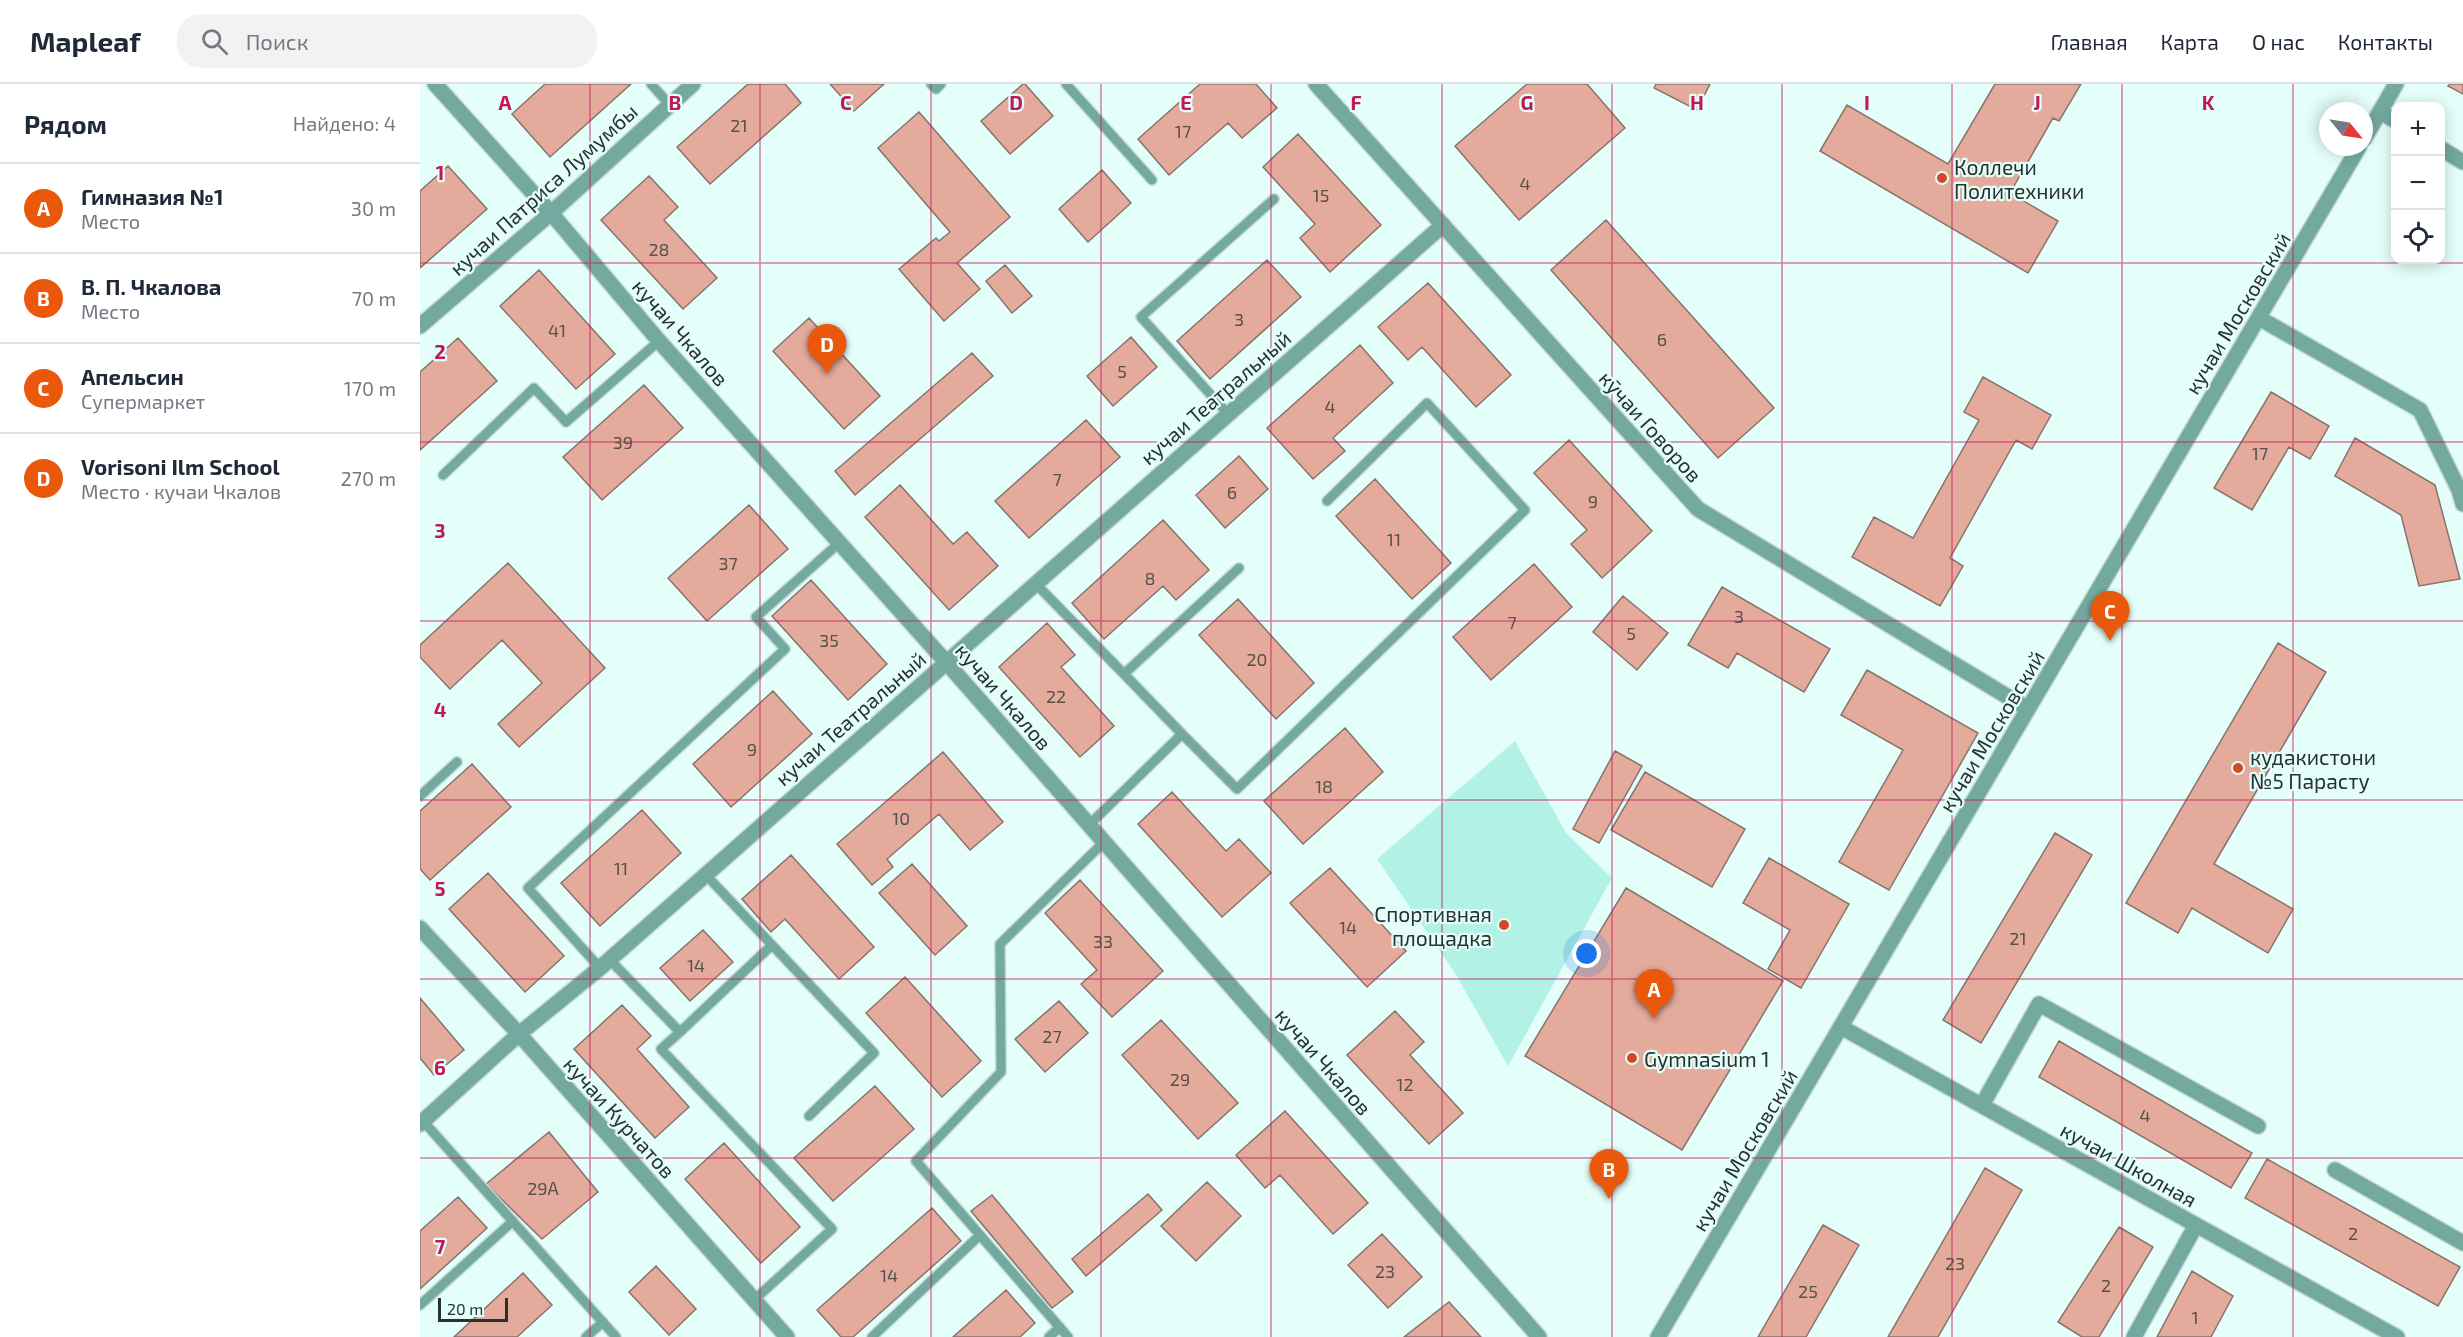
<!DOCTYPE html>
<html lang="ru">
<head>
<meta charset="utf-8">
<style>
  :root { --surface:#fff; --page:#f2f2f3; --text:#1f2937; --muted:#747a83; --line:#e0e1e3; --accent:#ea580c }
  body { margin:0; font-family:"Exo 2",sans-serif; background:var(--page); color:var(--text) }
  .controls { position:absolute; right:18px; top:18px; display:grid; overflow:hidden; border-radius:12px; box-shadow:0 3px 15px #0003 }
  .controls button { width:54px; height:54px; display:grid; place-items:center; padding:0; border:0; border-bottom:2px solid var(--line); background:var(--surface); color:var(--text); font:30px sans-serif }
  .compass { position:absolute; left:1899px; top:18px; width:54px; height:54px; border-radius:50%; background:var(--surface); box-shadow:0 3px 15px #0003; rotate:120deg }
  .scale { position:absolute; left:18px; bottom:15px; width:70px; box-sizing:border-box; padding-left:6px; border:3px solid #283230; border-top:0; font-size:16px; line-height:21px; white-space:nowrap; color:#283230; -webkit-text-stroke:4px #e4fef9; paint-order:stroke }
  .you { position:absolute; left:1167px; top:870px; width:21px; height:21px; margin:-15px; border:4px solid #fff; border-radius:50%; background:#1a73e8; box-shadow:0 0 0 9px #1a73e833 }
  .badge { display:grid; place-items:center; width:39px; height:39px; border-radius:50%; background:var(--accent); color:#fff; font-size:20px; font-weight:700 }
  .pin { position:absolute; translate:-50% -50px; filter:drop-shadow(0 2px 3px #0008) }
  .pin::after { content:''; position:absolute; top:32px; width:21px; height:18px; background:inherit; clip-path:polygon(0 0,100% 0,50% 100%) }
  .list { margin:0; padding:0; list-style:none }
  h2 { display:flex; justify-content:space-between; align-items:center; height:78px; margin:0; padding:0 24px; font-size:26px }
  h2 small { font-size:20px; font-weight:400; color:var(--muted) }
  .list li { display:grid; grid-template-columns:39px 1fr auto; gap:18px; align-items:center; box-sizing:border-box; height:90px; padding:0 24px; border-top:2px solid var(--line) }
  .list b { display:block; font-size:22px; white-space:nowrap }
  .list p { margin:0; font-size:20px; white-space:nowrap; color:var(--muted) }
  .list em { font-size:20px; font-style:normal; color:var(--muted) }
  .icon { flex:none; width:33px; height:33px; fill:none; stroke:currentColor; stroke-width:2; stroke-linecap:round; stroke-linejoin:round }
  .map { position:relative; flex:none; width:2043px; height:1253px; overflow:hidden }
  header { display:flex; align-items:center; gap:36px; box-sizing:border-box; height:84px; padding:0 30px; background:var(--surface); border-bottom:2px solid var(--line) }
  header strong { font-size:28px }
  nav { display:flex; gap:33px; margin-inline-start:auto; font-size:21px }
  .search { width:420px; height:54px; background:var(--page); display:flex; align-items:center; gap:15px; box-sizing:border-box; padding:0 21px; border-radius:24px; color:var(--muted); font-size:22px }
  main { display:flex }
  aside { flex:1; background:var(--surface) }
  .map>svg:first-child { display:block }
</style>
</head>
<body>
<header>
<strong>Mapleaf</strong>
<div class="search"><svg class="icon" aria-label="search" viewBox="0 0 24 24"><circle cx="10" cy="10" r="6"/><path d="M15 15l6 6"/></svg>Поиск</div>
<nav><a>Главная</a><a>Карта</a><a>О нас</a><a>Контакты</a></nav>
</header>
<main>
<aside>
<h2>Рядом<small>Найдено: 4</small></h2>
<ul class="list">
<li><span class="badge">A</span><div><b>Гимназия №1</b><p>Место</p></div><em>30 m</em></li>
<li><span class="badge">B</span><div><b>В. П. Чкалова</b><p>Место</p></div><em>70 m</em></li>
<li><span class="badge">C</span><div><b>Апельсин</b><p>Супермаркет</p></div><em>170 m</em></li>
<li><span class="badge">D</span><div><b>Vorisoni Ilm School</b><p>Место · кучаи Чкалов</p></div><em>270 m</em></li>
</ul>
</aside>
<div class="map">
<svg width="2043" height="1253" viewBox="0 0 2043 1253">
  <rect width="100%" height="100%" fill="#e4fef9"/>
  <path fill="#b2f1e5" d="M 1095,657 L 1146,749 L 1192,794 L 1088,982 L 1035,889 L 957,775 Z"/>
  <path fill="#e4ab9c" stroke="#88736d" stroke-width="1.5" d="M 125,0 L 211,0 L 130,73 L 92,30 Z
    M 328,0 L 365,0 L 381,19 L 290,100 L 257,63 Z
    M 410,0 L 464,0 L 434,27 Z
    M 603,0 L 605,0 L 633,32 L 590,70 L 561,37 Z
    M 780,0 L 836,0 L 857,24 L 822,54 L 808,39 L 749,91 L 718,55 Z
    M 1107,0 L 1167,0 L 1205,44 L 1099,136 L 1035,62 Z
    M 1236,0 L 1290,0 L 1277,26 L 1234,4 Z
    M 1575,0 L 1661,0 L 1639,37 L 1633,34 L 1590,109 L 1638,137 L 1608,189 L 1400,67 L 1427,21 L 1528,80 Z
    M 2030,0 L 2043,0 L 2043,10 L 2028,2 Z
    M 499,28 L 590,133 L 537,179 L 560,205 L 524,237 L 479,185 L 516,154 L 519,157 L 530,148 L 458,64 Z
    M 878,50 L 961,141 L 910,188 L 880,154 L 895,140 L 843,83 Z
    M 28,82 L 67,125 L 0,184 L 0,107 Z
    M 682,86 L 711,119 L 668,158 L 639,125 Z
    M 229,92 L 258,123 L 244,136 L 297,194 L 263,225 L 181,136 Z
    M 1186,136 L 1354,324 L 1298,374 L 1131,186 Z
    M 847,176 L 881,213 L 790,295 L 757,257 Z
    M 585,181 L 612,212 L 592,229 L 566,197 Z
    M 119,186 L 195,270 L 156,305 L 80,222 Z
    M 1008,199 L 1091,291 L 1056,323 L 1002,263 L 988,276 L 958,243 Z
    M 389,234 L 460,312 L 424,345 L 353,267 Z
    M 711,253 L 737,283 L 693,322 L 667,292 Z
    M 38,254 L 77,297 L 0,366 L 0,288 Z
    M 940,261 L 973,299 L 913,354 L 925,367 L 893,395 L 847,344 Z
    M 552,269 L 573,292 L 435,411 L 415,387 Z
    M 1563,293 L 1631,331 L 1612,365 L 1596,356 L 1530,474 L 1543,482 L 1520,522 L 1432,473 L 1454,433 L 1493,454 L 1559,336 L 1544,328 Z
    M 224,301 L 263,344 L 182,416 L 143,373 Z
    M 1851,308 L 1909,342 L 1890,375 L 1869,363 L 1832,426 L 1794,404 Z
    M 666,336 L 700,373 L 609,454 L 575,417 Z
    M 1935,354 L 2015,401 L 2040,495 L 1999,502 L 1981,431 L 1915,392 Z
    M 1149,356 L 1232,447 L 1182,494 L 1151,460 L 1167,446 L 1114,389 Z
    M 819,372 L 848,405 L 805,444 L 776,411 Z
    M 955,395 L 1031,479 L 992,515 L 916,432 Z
    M 480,401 L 533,460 L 547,448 L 578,482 L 529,526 L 445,433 Z
    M 329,421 L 368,465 L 287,537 L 248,494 Z
    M 743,436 L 789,486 L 756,516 L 743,502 L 684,555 L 652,519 Z
    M 88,479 L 185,584 L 99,663 L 78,640 L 122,599 L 82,556 L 30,605 L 0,573 L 0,561 Z
    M 1114,480 L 1152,523 L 1071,596 L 1033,553 Z
    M 391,496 L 467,580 L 428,616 L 352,532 Z
    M 1302,503 L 1410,565 L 1384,608 L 1317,569 L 1308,584 L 1268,561 Z
    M 1203,512 L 1248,549 L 1217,586 L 1173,548 Z
    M 818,515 L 894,599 L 856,635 L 779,551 Z
    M 627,539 L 655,571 L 641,583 L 694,642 L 660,673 L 579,583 Z
    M 1858,559 L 1906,588 L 1794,780 L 1873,825 L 1848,869 L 1772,824 L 1758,849 L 1706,819 Z
    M 1447,586 L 1558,649 L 1469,806 L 1419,778 L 1483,666 L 1421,631 Z
    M 353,607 L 392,650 L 311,723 L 273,680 Z
    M 925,644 L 963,688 L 883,760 L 844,717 Z
    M 1195,667 L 1222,682 L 1179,759 L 1153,745 Z
    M 523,668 L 583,738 L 550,766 L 519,730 L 467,775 L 473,783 L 452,801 L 417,760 Z
    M 52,680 L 91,723 L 10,796 L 0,785 L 0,727 Z
    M 1225,688 L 1325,745 L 1292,803 L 1191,746 Z
    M 752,708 L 806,767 L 819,755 L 851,789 L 802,833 L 718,740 Z
    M 222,726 L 261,769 L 180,842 L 141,799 Z
    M 1635,749 L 1672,771 L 1561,959 L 1523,936 Z
    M 371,771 L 454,863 L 419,895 L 365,835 L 351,848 L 322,815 Z
    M 1349,774 L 1429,820 L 1381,904 L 1348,885 L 1370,846 L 1323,819 Z
    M 492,780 L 547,842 L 515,871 L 459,809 Z
    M 910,784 L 986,867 L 947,903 L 870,819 Z
    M 68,789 L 144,872 L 105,908 L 29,825 Z
    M 660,796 L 743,887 L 692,933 L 661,900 L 677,886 L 625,829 Z
    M 1206,804 L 1363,897 L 1262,1066 L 1105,972 Z
    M 283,846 L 313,878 L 270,917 L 240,884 Z
    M 485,893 L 561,977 L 522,1013 L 446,929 Z
    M 0,914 L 44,966 L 14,991 L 0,974 Z
    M 639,917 L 668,949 L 625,988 L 595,955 Z
    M 202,921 L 231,952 L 217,965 L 269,1023 L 235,1054 L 154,965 Z
    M 975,927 L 1004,958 L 990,971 L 1043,1029 L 1009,1060 L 927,971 Z
    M 741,936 L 818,1019 L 778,1055 L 702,971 Z
    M 1639,957 L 1832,1069 L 1811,1104 L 1619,993 Z
    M 455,1002 L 494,1045 L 413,1117 L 374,1074 Z
    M 865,1027 L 948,1119 L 913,1150 L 860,1091 L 845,1104 L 816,1071 Z
    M 129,1048 L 178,1108 L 122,1155 L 66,1100 Z
    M 304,1059 L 380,1143 L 341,1179 L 265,1095 Z
    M 1847,1075 L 2040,1183 L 2018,1222 L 1825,1114 Z
    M 1565,1084 L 1602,1106 L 1518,1253 L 1468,1253 Z
    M 787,1098 L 821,1132 L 776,1177 L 741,1142 Z
    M 728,1110 L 742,1126 L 666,1192 L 652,1175 Z
    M 572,1111 L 653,1208 L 632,1224 L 551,1127 Z
    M 38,1113 L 67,1144 L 0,1205 L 0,1147 Z
    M 512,1124 L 541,1157 L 433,1253 L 421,1253 L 397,1226 Z
    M 1403,1141 L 1439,1161 L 1386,1253 L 1338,1253 Z
    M 1699,1143 L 1733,1163 L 1679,1253 L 1662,1253 L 1638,1238 Z
    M 962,1150 L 1002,1193 L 968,1224 L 928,1181 Z
    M 236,1182 L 276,1225 L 249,1251 L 209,1208 Z
    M 1772,1187 L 1813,1212 L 1791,1253 L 1737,1253 Z
    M 103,1189 L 132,1221 L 97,1253 L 34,1253 Z
    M 586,1206 L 615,1239 L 600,1253 L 533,1253 Z
    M 1029,1218 L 1061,1253 L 984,1253 Z"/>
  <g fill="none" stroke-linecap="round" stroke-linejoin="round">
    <defs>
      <path id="service" d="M 231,0 L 249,20
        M 511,0 L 516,5 L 521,0
        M 646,0 L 732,96
        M 808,330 L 721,233 L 854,115
        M 23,391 L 114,304 L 146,338 L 239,257
        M 615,499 L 704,590 L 819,484
        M 704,590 L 762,650
        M 0,712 L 37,678
        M 669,741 L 762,650 L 817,705 L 1105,426 L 1007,319 L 907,417
        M 285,790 L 352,861
        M 189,875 L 260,948 L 241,965 L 412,1145 L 334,1216
        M 180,884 L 108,804 L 365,565 L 336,533 L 419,459
        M 260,948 L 352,861 L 454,969 L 389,1032
        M 3,1037 L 196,1253
        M 0,1221 L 93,1137
        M 166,1253 L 183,1238
        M 452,1253 L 560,1151
        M 629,1253 L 640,1243
        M 648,1253 L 496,1077 L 581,988 L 580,860 L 684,758"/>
      <path id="minor" d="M 0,242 L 131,129
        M 0,844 L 99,950 L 367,1253
        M 1421,943 L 1977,1253
        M 1562,1021 L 1619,920 L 1838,1042
        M 0,1040 L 99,950 L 180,884 L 1023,141
        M 1915,1086 L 2043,1159
        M 1714,1253 L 1776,1141"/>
      <path id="tertiary" d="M 15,0 L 131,129 L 239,257 L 526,578 L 1119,1253
        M 896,0 L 1278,425 L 1608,625
        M 1960,28 L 1976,37
        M 1944,55 L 1976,0
        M 2020,64 L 2043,78
        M 131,129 L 273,0
        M 1839,234 L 2000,326 L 2039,406 L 2043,420
        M 1238,1253 L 1939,63"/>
    </defs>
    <use href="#service" stroke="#c2d9d5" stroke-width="12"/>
    <use href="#minor" stroke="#c2d9d5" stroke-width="18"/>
    <use href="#tertiary" stroke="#c2d9d5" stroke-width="18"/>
    <use href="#service" stroke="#73a99f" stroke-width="9"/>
    <use href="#minor" stroke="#73a99f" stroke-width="15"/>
    <use href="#tertiary" stroke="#73a99f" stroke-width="15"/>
  </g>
  <path fill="none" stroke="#c2185b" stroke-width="1.5" stroke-opacity="0.55" d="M 170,0 L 170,1253M 340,0 L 340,1253M 511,0 L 511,1253M 681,0 L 681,1253M 851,0 L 851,1253M 1022,0 L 1022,1253M 1192,0 L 1192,1253M 1362,0 L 1362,1253M 1532,0 L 1532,1253M 1702,0 L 1702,1253M 1873,0 L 1873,1253M 0,179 L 2043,179M 0,358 L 2043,358M 0,537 L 2043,537M 0,716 L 2043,716M 0,895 L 2043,895M 0,1074 L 2043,1074"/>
  <g fill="#d34927" stroke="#e4fef9" stroke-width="2">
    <circle cx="1522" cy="94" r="6"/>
    <circle cx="1818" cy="684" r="6"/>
    <circle cx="1084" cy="841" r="6"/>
    <circle cx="1212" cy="974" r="6"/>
  </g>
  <g text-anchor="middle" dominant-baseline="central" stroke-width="4.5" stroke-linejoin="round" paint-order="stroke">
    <g font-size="18" fill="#57504b">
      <text x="319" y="41">21</text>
      <text x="763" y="47">17</text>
      <text x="1105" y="99">4</text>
      <text x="901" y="111">15</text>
      <text x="239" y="165">28</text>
      <text x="819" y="235">3</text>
      <text x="137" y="246">41</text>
      <text x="1242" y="255">6</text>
      <text x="702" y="287">5</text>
      <text x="910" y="322">4</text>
      <text x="203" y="358">39</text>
      <text x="1840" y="369">17</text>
      <text x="637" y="395">7</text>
      <text x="812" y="408">6</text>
      <text x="1173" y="417">9</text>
      <text x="974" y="455">11</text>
      <text x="308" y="479">37</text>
      <text x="730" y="494">8</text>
      <text x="1319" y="532">3</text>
      <text x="1092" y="538">7</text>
      <text x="1211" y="549">5</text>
      <text x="409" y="556">35</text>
      <text x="837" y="575">20</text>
      <text x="636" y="612">22</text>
      <text x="332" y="665">9</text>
      <text x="904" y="702">18</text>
      <text x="481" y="734">10</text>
      <text x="201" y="784">11</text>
      <text x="928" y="843">14</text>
      <text x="1598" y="854">21</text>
      <text x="683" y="857">33</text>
      <text x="276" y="881">14</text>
      <text x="632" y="952">27</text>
      <text x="760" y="995">29</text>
      <text x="985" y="1000">12</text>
      <text x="1725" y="1031">4</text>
      <text x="123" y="1104">29А</text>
      <text x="1933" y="1149">2</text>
      <text x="1535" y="1179">23</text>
      <text x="965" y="1187">23</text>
      <text x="469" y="1191">14</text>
      <text x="1686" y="1201">2</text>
      <text x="1388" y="1207">25</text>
      <text x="1775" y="1233">1</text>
    </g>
    <g font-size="21" fill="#283230" stroke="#e4fef9" text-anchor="start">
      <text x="1534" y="82">Коллечи<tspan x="1534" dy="24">Политехники</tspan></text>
      <text x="1830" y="672">кудакистони<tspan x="1830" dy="24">№5 Парасту</tspan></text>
      <text x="1072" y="829" text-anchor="end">Спортивная<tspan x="1072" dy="24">площадка</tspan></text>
      <text x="1224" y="974">Gymnasium 1</text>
    </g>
    <g font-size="21" fill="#283230" stroke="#e4fef9">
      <text transform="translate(123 105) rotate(-42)">кучаи Патриса Лумумбы</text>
      <text transform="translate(1817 229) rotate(-59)">кучаи Московский</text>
      <text transform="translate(261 248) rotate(49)">кучаи Чкалов</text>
      <text transform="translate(795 313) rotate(-41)">кучаи Театральный</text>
      <text transform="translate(1231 342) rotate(48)">кӯчаи Говоров</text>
      <text transform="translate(584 612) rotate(49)">кучаи Чкалов</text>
      <text transform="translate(430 634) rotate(-41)">кучаи Театральный</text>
      <text transform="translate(1571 647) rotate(-59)">кучаи Московский</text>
      <text transform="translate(904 977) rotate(49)">кучаи Чкалов</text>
      <text transform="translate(200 1033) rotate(48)">кучаи Курчатов</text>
      <text transform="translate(1324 1066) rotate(-59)">кучаи Московский</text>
      <text transform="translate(1709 1080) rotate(29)">кучаи Школная</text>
    </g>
  </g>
  <g font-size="20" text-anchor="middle" font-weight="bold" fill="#c2185b" stroke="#e4fef9" stroke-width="4.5" stroke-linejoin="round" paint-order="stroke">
    <text x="85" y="26">A</text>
    <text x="255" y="26">B</text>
    <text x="426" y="26">C</text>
    <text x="596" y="26">D</text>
    <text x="766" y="26">E</text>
    <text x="936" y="26">F</text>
    <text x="1107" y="26">G</text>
    <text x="1277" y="26">H</text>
    <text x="1447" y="26">I</text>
    <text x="1617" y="26">J</text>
    <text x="1788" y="26">K</text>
    <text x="20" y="96">1</text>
    <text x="20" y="275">2</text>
    <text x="20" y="454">3</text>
    <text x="20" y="633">4</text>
    <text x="20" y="812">5</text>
    <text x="20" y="991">6</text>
    <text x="20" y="1170">7</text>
  </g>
</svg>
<div class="controls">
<button>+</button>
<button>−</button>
<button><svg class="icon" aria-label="locate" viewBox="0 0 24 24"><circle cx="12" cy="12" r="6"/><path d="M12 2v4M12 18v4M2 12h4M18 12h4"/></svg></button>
</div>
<svg class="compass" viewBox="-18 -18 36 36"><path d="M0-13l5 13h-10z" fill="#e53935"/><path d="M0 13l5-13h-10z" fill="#747a83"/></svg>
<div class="scale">20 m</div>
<div class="you"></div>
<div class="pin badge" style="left:1234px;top:935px">A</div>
<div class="pin badge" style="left:1189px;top:1115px">B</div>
<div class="pin badge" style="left:1690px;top:557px">C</div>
<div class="pin badge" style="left:407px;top:290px">D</div>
</div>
</main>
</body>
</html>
